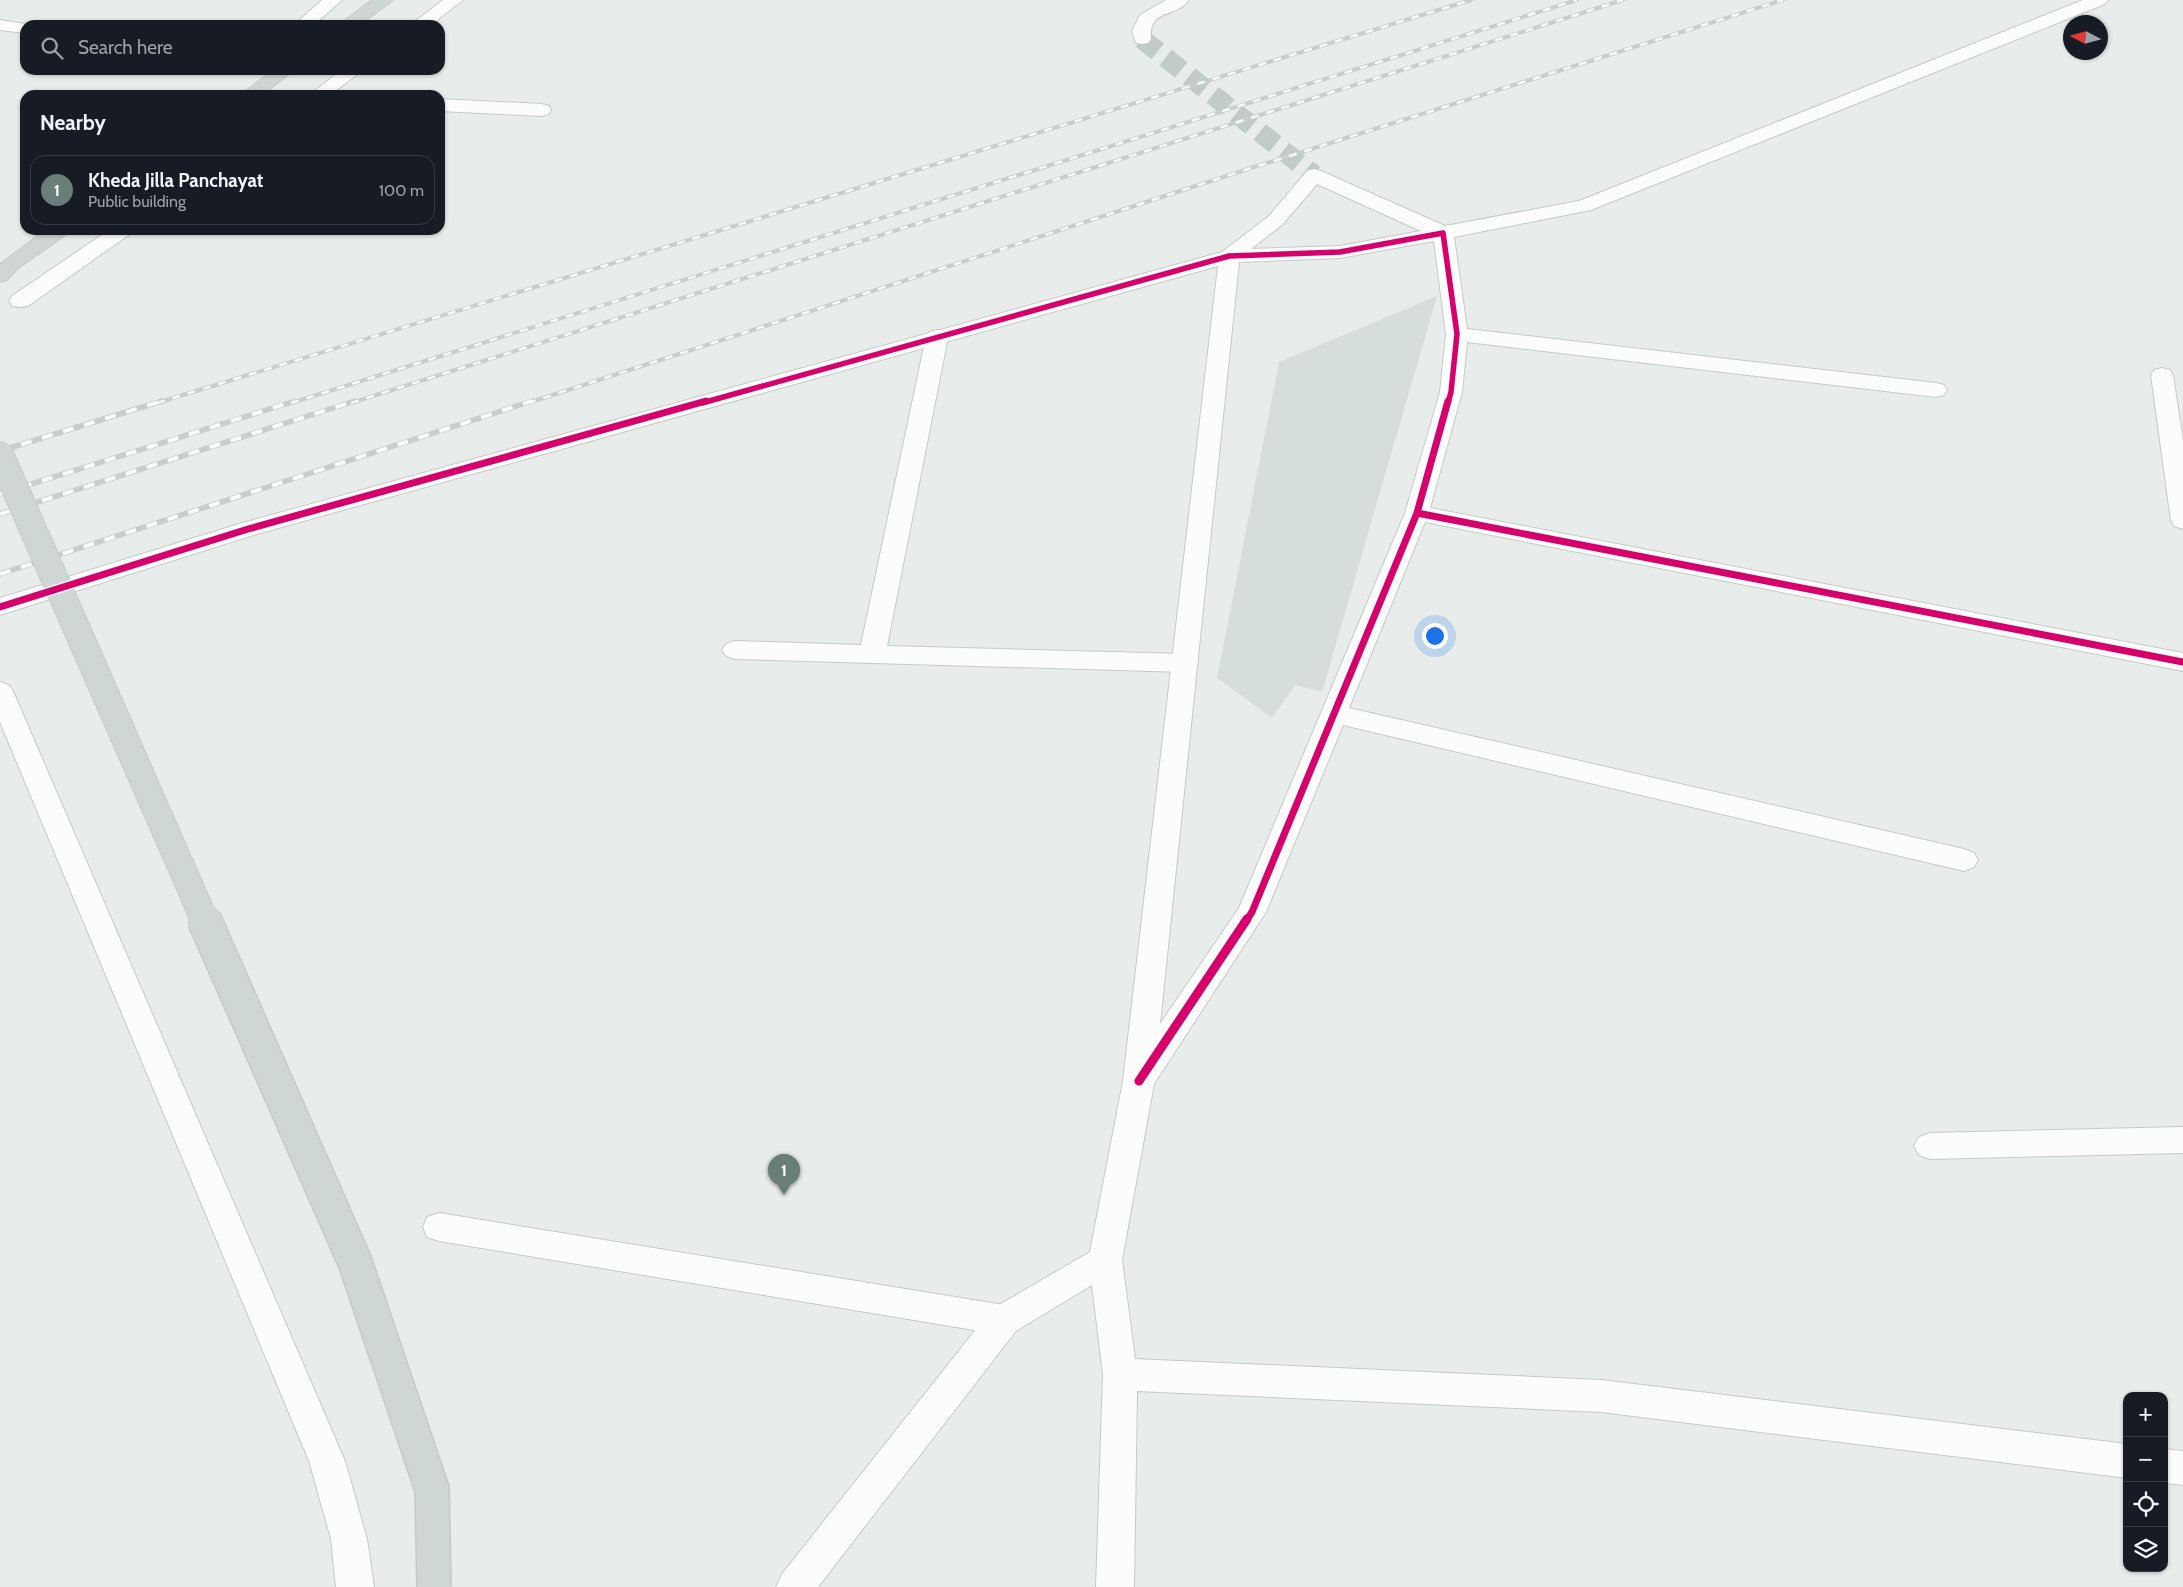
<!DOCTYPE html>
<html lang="en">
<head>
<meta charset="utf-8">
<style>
  :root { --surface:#171b24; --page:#242831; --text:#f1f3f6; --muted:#9ea1a6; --line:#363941; --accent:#697e78 }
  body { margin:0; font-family:Cabin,sans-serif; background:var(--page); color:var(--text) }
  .controls { position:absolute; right:15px; bottom:15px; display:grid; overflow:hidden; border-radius:10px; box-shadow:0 1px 4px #0004 }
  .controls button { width:45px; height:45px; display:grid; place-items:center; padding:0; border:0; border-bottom:1px solid var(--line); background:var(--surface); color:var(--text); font:25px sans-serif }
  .compass { position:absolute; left:2063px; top:15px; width:45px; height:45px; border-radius:50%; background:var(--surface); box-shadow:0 1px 4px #0004; rotate:276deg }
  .you { position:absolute; left:1434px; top:635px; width:18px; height:18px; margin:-12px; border:4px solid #fff; border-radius:50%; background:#1a73e8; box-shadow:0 0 0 8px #1a73e833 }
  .badge { display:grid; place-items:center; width:32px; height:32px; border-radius:50%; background:var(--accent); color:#fff; font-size:16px; font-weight:700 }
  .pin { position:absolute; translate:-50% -41px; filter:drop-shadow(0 1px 2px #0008) }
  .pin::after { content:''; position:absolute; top:26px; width:18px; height:15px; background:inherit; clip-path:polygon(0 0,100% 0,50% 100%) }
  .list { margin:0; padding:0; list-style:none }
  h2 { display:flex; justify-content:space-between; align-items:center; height:65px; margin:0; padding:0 20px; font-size:21px }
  h2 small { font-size:16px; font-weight:400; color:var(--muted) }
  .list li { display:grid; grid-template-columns:32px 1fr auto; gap:15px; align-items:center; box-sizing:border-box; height:70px; margin:0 10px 10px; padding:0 10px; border:1px solid var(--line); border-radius:15px }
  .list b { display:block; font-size:19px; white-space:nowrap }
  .list p { margin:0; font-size:16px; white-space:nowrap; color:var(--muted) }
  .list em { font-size:16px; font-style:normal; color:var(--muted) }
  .icon { flex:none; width:28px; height:28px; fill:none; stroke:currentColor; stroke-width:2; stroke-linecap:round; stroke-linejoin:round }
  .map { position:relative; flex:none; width:2183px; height:1587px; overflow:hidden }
  .search { position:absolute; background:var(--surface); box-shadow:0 1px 4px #0004; left:20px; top:20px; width:425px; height:55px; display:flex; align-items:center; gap:12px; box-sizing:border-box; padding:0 18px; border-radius:15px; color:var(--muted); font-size:19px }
  .panel { position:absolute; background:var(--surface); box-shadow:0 1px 4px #0004; left:20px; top:90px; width:425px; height:145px; border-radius:15px }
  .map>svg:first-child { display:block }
</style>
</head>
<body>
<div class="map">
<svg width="2183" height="1587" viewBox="0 0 2183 1587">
  <rect width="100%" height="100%" fill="#e8edeb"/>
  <path fill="#d6dedb" d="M 1437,296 L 1322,692 L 1295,685 L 1272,718 L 1217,678 L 1279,362 Z"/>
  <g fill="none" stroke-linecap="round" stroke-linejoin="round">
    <path stroke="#c1cbc8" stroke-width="20" stroke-dasharray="20 10" stroke-linecap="butt" d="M 1142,39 L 1314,175"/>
    <defs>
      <path id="lane" d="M 937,330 L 945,332 L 948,337 L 887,646 L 1185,654 L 1194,657 L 1198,663 L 1194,669 L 1185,672 L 735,659 L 726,656 L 722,650 L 726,644 L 735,641 L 861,645 L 926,337 L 929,332 Z
        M 439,1213 L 1004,1305 L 1016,1309 L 1021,1320 L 1016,1331 L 1004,1335 L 439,1241 L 427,1237 L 423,1227 L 427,1217 Z"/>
      <path id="street" d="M 322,0 L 342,0 L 314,25 L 294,25 Z
        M 443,0 L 463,0 L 431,25 L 410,25 Z
        M 1166,0 L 1189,0 C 1177,18 1148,8 1151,39 L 1148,43 L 1142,44 L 1136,43 L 1132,31 L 1140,15 Z
        M 2083,0 L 2108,0 L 2105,4 L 1591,210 L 1454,237 L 1467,329 L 1936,383 L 1944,385 L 1947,390 L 1944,395 L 1936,397 L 1467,342 L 1462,392 L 1430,508 L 2183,653 L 2183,671 L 1425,522 L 1349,708 L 1964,849 L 1974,853 L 1978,860 L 1974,867 L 1964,871 L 1343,725 L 1266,912 L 1154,1084 L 1122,1260 L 1135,1359 L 1601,1380 L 2127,1444 L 2127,1478 L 1601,1412 L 1137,1391 L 1134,1587 L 1096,1587 L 1103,1374 L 1092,1285 L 1016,1331 L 818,1587 L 776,1587 L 782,1574 L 992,1309 L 1090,1252 L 1123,1081 L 1218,266 L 257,534 L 0,615 L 0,598 L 239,524 L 1222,252 L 1269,216 L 1307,171 L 1314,169 L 1321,171 L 1445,226 L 1579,201 ZM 1317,184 L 1421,231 L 1340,246 L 1251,249 L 1283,224 ZM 1434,241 L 1446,334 L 1440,392 L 1405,513 L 1239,908 L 1160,1024 L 1239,262 L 1340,258 Z
        M 0,20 L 32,25 L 25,25 L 25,33 L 0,30 Z
        M 342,70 L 363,70 L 330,95 L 309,95 Z
        M 440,99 L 542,104 L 549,106 L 551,110 L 549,114 L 542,116 L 440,111 Z
        M 109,230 L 133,230 L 130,234 L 28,306 L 20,307 L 12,306 L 9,301 L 12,296 Z
        M 2162,368 L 2170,370 L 2173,375 L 2183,441 L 2183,529 L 2174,526 L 2171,521 L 2151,375 L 2154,370 Z
        M 0,682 L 9,685 L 13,691 L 345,1461 L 367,1539 L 374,1587 L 336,1587 L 331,1539 L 309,1461 L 0,722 Z
        M 2183,1127 L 2183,1153 L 1930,1159 L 1919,1155 L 1914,1146 L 1919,1137 L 1930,1133 Z
        M 2164,1449 L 2183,1451 L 2183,1485 L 2164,1483 Z"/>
      <path id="primary" d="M 372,0 L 393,0 L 360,25 L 339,25 Z
        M 273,70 L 294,70 L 262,95 L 241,95 Z
        M 46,230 L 70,230 L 67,234 L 18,268 L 7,280 L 0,282 L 0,264 Z"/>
    </defs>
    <use href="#lane" stroke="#c5cac8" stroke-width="2"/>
    <use href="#street" stroke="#c5cac8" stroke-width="2"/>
    <use href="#primary" stroke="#c3ccc9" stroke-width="2"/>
    <use href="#lane" fill="#fcfcfc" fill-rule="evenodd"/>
    <use href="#street" fill="#fcfcfc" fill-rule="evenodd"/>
    <use href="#primary" fill="#cfd7d5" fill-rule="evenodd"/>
    <defs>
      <path id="rail-far1" d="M 157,403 L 1471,0
        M 291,403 L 1577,0
        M 351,403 L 1623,0
        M 528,403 L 1245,170 L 1783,0"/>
      <path id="rail" d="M 0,451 L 162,401
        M 0,494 L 295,401
        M 0,514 L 355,401
        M 0,574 L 532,401"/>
    </defs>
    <use href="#rail-far1" stroke="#c9cdcc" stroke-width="4"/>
    <use href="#rail" stroke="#c9cdcc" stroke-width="5.5"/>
    <use href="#rail-far1" stroke="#f7fbf9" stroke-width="2.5" stroke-dasharray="8" stroke-linecap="butt"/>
    <use href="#rail" stroke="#f7fbf9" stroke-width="4" stroke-dasharray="11" stroke-linecap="butt"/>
    <defs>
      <path id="primary-bridge-far1" d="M 0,454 L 205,921"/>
      <path id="primary-bridge" d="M 204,919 L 355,1262 L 432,1489 L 434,1587"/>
    </defs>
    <use href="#primary-bridge-far1" stroke="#c3ccc9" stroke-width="28" stroke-linecap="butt"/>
    <use href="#primary-bridge" stroke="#c3ccc9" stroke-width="36" stroke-linecap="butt"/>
    <use href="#primary-bridge-far1" stroke="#cfd7d5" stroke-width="26"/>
    <use href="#primary-bridge" stroke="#cfd7d5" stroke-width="33"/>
    <defs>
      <path id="cycleway-far2" d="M 702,403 L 1229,256 L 1340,252 L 1443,233 L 1457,334 L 1451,392 L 1448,403"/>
      <path id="cycleway-far1" d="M 1417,513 L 1448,401
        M 0,607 L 248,529 L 706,401
        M 1246,921 L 1252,912 L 1417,513 L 2183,662"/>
      <path id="cycleway" d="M 1139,1081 L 1247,919"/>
    </defs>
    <use href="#cycleway-far2" stroke="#f7fbf9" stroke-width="8"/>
    <use href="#cycleway-far1" stroke="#f7fbf9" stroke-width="10"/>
    <use href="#cycleway" stroke="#f7fbf9" stroke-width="12"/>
    <use href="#cycleway-far2" stroke="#d6006c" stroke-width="5.5"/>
    <use href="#cycleway-far1" stroke="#d6006c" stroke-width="7"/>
    <use href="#cycleway" stroke="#d6006c" stroke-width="9"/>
  </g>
</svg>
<div class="controls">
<button>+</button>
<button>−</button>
<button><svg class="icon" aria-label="locate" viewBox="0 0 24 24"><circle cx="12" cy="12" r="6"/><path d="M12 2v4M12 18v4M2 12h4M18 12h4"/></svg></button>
<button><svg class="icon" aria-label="layers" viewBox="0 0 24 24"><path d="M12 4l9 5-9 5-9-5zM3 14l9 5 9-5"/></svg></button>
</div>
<svg class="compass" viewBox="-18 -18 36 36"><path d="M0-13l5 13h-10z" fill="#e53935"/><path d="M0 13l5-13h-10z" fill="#9ea1a6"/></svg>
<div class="you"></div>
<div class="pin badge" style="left:784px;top:1195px">1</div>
<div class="search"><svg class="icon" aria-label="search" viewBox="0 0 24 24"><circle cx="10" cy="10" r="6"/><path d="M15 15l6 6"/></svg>Search here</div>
<section class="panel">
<h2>Nearby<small></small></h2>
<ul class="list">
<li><span class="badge">1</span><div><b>Kheda Jilla Panchayat</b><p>Public building</p></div><em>100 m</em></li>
</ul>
</section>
</div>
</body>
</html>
